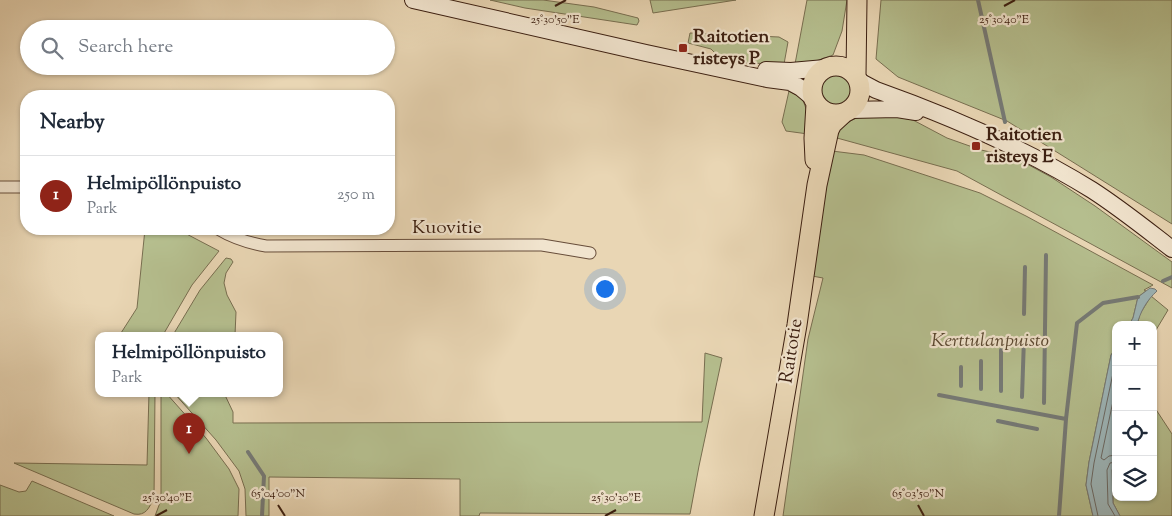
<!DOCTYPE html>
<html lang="en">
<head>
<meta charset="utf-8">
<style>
  :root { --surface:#fff; --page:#f2f2f3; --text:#1f2937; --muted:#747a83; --line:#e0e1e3; --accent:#8f2418 }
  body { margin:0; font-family:"Sorts Mill Goudy",serif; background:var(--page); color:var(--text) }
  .controls { position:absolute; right:15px; bottom:15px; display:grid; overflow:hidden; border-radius:10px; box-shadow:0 1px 4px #0004 }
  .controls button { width:45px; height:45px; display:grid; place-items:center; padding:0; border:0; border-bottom:1px solid var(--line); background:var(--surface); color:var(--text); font:25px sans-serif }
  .you { position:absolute; left:604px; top:288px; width:18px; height:18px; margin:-12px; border:4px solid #fff; border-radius:50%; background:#1a73e8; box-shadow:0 0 0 8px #1a73e833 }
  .badge { display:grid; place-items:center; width:32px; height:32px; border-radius:50%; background:var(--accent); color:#fff; font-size:16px; font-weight:700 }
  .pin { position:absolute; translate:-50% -41px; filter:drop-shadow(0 1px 2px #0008) }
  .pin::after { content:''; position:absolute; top:26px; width:18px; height:15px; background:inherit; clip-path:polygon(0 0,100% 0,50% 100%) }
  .popup { position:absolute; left:95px; top:332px; width:188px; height:65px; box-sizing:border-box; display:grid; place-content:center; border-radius:10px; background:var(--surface); filter:drop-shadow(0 1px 4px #0005); font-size:16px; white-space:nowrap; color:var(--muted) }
  .popup b { font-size:19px; color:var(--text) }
  .popup::after { content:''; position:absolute; left:50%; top:100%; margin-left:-10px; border:10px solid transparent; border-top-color:var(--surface) }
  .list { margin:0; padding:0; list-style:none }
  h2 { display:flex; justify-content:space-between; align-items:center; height:65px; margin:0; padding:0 20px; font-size:21px }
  h2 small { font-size:16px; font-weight:400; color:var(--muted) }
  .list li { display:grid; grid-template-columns:32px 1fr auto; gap:15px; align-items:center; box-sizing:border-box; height:80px; padding:0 20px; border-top:1px solid var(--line) }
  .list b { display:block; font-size:19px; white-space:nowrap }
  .list p { margin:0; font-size:16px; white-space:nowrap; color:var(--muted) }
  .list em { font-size:16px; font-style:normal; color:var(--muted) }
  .icon { flex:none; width:28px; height:28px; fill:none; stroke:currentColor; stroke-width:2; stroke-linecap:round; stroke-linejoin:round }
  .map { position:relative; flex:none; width:1172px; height:516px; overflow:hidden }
  .search { position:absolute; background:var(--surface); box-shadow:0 1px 4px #0004; left:20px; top:20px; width:375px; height:55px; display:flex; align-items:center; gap:12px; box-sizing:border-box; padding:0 18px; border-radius:28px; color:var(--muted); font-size:19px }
  .panel { position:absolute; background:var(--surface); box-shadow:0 1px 4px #0004; left:20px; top:90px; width:375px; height:145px; border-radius:20px }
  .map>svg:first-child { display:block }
</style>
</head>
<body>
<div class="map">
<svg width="1172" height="516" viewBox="0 0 1172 516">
  <rect width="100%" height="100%" fill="#e9d6b4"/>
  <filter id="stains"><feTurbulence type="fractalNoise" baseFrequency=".004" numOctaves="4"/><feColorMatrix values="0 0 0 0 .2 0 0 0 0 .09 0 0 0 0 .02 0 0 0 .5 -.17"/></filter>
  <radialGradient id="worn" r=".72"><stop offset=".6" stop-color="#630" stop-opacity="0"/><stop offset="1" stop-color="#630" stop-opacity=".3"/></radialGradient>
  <path fill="#b5be8e" stroke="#786e50" d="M 490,0 L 543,0 L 594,7 L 638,18 L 639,21 L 637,25 L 525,8 Z
    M 650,0 L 736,0 L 653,13 Z
    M 807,0 L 847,0 L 842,31 L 833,55 L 813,62 L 795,64 Z
    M 881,0 L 1172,0 L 1172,224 L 1007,121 L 898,77 L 876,59 Z
    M 690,33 L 779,37 L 788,42 L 784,64 L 745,63 L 717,55 L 711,49 L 688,43 Z
    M818 90a17 17 0 1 1 34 0a17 17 0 1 1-34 0Z
    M 789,91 L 802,98 L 807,111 L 808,134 L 786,131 L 782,122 Z
    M 871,112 L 913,120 L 947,138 L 981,150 L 1014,157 L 1051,177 L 1095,206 L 1172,262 L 1172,288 L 957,171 L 837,138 L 839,129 L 852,120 Z
    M 832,151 L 864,155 L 980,193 L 1026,216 L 1153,285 L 1144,290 L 1146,291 L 1138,297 L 1133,318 L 1129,325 L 1116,325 L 1116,348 L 1111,355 L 1089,462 L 1086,485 L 1093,516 L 783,516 L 808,339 L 823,278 L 812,276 Z
    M 145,229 L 177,229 L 219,251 L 192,285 L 163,335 L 127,335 L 121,333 L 137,308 Z
    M 226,258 L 231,259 L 233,262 L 226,273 L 224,283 L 227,295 L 236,312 L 235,335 L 173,335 L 200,290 Z
    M 1151,296 L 1168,310 L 1153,335 L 1153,325 L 1137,325 L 1140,314 Z
    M 705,353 L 722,358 L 699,466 L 690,514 L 480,513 L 479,516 L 460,516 L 460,479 L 269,477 L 269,516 L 246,516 L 245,489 L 239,471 L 216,440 L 174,393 L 224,393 L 233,412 L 233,423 L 702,422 Z
    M 149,393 L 155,393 L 154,498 C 149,508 146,516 134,514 L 14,463 L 147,465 Z
    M 161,393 L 166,393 L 206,438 L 229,469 L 239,489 L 238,516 L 155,516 L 161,500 Z
    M 1153,405 L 1172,434 L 1172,516 L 1120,516 L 1113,503 L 1112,470 L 1116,463 L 1116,497 L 1153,497 Z
    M 32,481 L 114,516 L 0,516 L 0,485 L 19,492 L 26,491 Z"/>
  <path fill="#9db6b9" stroke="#767a76" d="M 1150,288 L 1155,289 L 1157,291 C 1147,300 1140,312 1137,325 L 1129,325 L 1133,318 L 1138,297 Z
    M 1116,348 L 1116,463 L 1112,470 L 1113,503 L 1120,516 L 1093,516 L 1086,485 L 1089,462 L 1111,355 Z"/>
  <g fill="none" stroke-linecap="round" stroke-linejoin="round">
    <path stroke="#6c6a65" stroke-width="1" d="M 1116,387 L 1101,458 L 1104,460 L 1109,456 L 1116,455
      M 1098,516 L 1091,484 L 1094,463 L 1116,359
      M 1115,516 L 1108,504 L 1107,470 L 1110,463 L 1116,462"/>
    <path stroke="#767a76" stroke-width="4" d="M 978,0 L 1005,122
      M 1163,281 L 1172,277
      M 1024,314 L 1025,267
      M 961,386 L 961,367
      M 981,389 L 981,361
      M 1001,391 L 1001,350
      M 939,395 L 1066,419
      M 1022,397 L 1024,338
      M 1044,403 L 1046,255
      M 998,421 L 1037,429
      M 248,452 L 264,476 L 262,516
      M 1059,516 L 1066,419 L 1077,323 L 1103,303 L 1138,297"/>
    <defs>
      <path id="street" d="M 0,187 L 26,187
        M 218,229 C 233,238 248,243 266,246 L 542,245 L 590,253"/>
      <path id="secondary" d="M 413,0 L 646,53 L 767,79 L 790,82 L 801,88 L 813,98
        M 766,70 L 791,71 L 825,68
        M 859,81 L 876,90 C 952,117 1024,148 1092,190 C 1120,208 1146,229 1172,249
        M 851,110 L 897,109 L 916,112"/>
      <path id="primary" d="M812 90a24 24 0 1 1 48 0a24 24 0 1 1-48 0Z
        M 856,75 L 857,0
        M 815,160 L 814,138 L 816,104
        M 764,516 L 797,325 L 817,185 L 829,130 L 832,124 L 844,113"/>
    </defs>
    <use href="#street" stroke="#674d3a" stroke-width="13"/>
    <use href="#secondary" stroke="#3c1f11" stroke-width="18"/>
    <use href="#primary" stroke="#3c1f11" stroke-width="21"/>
    <use href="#street" stroke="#f1e4ce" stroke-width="11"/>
    <use href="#secondary" stroke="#f1e4ce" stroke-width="16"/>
    <use href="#primary" stroke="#e9d6b4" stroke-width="19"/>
  </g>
  <path fill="none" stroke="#3c1f11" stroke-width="2" d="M 555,6 L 566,0M 1004,6 L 1015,0M 278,505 L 285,516M 918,505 L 924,516M 156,516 L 167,510M 605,516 L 616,510"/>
  <g fill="#8f2418" stroke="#f1e4ce" stroke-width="2">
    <rect x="678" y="43" width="10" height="10" rx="2.5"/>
    <rect x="971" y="141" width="10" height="10" rx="2.5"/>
  </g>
  <g text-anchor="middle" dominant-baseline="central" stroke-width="4.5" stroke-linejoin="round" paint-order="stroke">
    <g font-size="19" font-weight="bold" fill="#3c1f11" stroke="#f1e4ce" text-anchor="start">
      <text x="693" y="37">Raitotien<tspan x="693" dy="22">risteys P</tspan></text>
      <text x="986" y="135">Raitotien<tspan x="986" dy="22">risteys E</tspan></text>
    </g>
    <g font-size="19" fill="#3c1f11" stroke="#f1e4ce">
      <text x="447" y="228">Kuovitie</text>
      <text transform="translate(792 351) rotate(-81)">Raitotie</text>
    </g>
    <g font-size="19" font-style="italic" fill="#5a4730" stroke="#f1e4ce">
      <text x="990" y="341">Kerttulanpuisto</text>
    </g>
  </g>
  <g font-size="12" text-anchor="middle" fill="#3c1f11" stroke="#f1e4ce" stroke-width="4.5" stroke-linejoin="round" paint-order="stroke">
    <text x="555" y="23">25°30'50"E</text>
    <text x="1004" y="23">25°30'40"E</text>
    <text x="278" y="497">65°04'00"N</text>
    <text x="918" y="497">65°03'50"N</text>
    <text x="167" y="501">25°30'40"E</text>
    <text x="616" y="501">25°30'30"E</text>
  </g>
  <rect width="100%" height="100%" filter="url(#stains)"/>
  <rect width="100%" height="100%" fill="url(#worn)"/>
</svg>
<div class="controls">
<button>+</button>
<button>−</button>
<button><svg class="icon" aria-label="locate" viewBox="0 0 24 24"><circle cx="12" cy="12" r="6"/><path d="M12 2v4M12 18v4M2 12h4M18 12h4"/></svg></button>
<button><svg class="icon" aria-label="layers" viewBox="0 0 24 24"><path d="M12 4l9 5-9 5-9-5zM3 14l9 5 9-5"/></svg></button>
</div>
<div class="you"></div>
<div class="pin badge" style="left:189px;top:454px">1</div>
<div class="popup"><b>Helmipöllönpuisto</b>Park</div>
<div class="search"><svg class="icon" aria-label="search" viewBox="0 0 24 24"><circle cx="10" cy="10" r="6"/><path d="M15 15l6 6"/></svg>Search here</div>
<section class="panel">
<h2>Nearby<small></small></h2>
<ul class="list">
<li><span class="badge">1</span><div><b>Helmipöllönpuisto</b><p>Park</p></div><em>250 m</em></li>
</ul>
</section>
</div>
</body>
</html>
